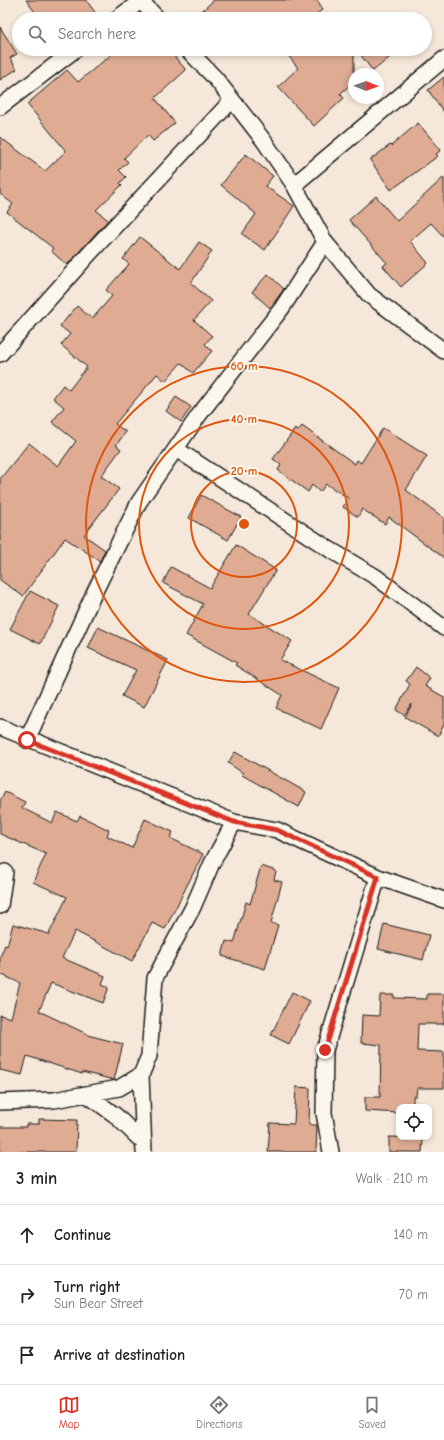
<!DOCTYPE html>
<html lang="en">
<head>
<meta charset="utf-8">
<style>
  :root { --surface:#fff; --page:#f6f6f6; --text:#222; --muted:#767676; --line:#e0e0e0; --accent:#d93025 }
  body { margin:0; font-family:"Comic Neue",sans-serif; background:var(--page); color:var(--text) }
  .controls { position:absolute; right:12px; bottom:12px; display:grid; overflow:hidden; border-radius:8px; box-shadow:0 2px 6px #0003 }
  .controls button { width:36px; height:36px; display:grid; place-items:center; padding:0; border:0; border-bottom:1px solid var(--line); background:var(--surface); color:var(--text); font:20px sans-serif }
  .compass { position:absolute; left:348px; top:68px; width:36px; height:36px; border-radius:50%; background:var(--surface); box-shadow:0 2px 6px #0003; rotate:91deg }
  .stop { position:absolute; width:12px; height:12px; margin:-9px; border:3px solid #d93025; border-radius:50%; background:#fff }
  .stop.end { background:#d93025; border-color:#fff; box-shadow:0 1px 4px #0008 }
  .list { margin:0; padding:0; list-style:none }
  h2 { display:flex; justify-content:space-between; align-items:center; height:52px; margin:0; padding:0 16px; font-size:17px }
  h2 small { font-size:13px; font-weight:400; color:var(--muted) }
  .list li { display:grid; grid-template-columns:26px 1fr auto; gap:12px; align-items:center; box-sizing:border-box; height:60px; padding:0 16px; border-top:1px solid var(--line) }
  .list b { display:block; font-size:15px; white-space:nowrap }
  .list p { margin:0; font-size:13px; white-space:nowrap; color:var(--muted) }
  .list em { font-size:13px; font-style:normal; color:var(--muted) }
  .icon { flex:none; width:22px; height:22px; fill:none; stroke:currentColor; stroke-width:2; stroke-linecap:round; stroke-linejoin:round }
  .map { position:relative; flex:none; width:444px; height:1152px; overflow:hidden }
  .search { position:absolute; background:var(--surface); box-shadow:0 2px 6px #0003; left:12px; right:12px; top:12px; height:44px; display:flex; align-items:center; gap:10px; box-sizing:border-box; padding:0 14px; border-radius:22px; color:var(--muted); font-size:15px }
  .sheet { height:232px; background:var(--surface) }
  nav { display:flex; justify-content:space-around; align-items:center; box-sizing:border-box; height:56px; border-top:1px solid var(--line); background:var(--surface); font-size:11px; color:var(--muted) }
  nav a { display:grid; justify-items:center; gap:2px }
  nav .on { color:var(--accent) }
  .map>svg:first-child { display:block }
</style>
</head>
<body>
<div class="map">
<svg width="444" height="1152" viewBox="0 0 444 1152">
  <rect width="100%" height="100%" fill="#f5e8da"/>
  <filter id="ink" filterUnits="userSpaceOnUse"><feTurbulence type="fractalNoise" baseFrequency=".025" numOctaves="2"/><feDisplacementMap in="SourceGraphic" scale="8" xChannelSelector="R" yChannelSelector="G"/><feConvolveMatrix kernelMatrix="1 2 1 2 8 2 1 2 1" color-interpolation-filters="sRGB"/></filter>
  <g filter="url(#ink)">
    <path fill="#dfac93" stroke="#1c1c1c" d="M 26,0 L 86,0 L 100,19 L 40,19 Z
      M 214,0 L 317,0 L 323,9 L 311,19 L 193,19 Z
      M 0,27 L 17,54 L 10,58 L 17,69 L 0,80 Z
      M 118,49 L 168,49 L 186,70 L 155,98 L 175,123 L 153,141 L 148,135 L 124,158 L 128,162 L 119,170 L 126,177 L 120,183 L 122,185 L 96,210 L 108,220 L 67,265 L 51,251 L 53,248 L 7,212 L 13,204 L 0,194 L 0,137 L 45,171 L 66,151 L 27,104 L 67,70 L 78,82 Z
      M 283,49 L 354,49 L 354,81 L 340,94 L 344,98 L 314,126 L 278,87 L 298,68 Z
      M 356,49 L 400,49 L 373,71 Z
      M 444,77 L 444,112 L 428,90 Z
      M 418,123 L 441,150 L 436,154 L 438,156 L 391,190 L 370,160 L 390,145 L 391,146 Z
      M 246,154 L 273,176 L 265,186 L 294,206 L 265,250 L 242,234 L 256,214 L 221,185 Z
      M 444,177 L 444,237 L 431,223 L 410,241 L 428,263 L 401,287 L 383,266 L 387,263 L 349,220 L 376,196 L 397,221 Z
      M 140,237 L 180,269 L 199,242 L 212,251 L 191,283 L 211,301 L 194,320 L 212,336 L 205,344 L 212,351 L 193,373 L 181,363 L 165,381 L 157,374 L 115,424 L 126,432 L 116,445 L 121,449 L 101,476 L 119,489 L 84,535 L 105,550 L 100,561 L 65,538 L 23,596 L 0,580 L 0,479 L 29,443 L 58,466 L 76,441 L 52,422 L 64,407 L 53,398 L 63,385 L 69,390 L 87,367 L 61,345 L 70,334 L 60,326 L 77,306 L 92,319 L 112,296 L 106,290 L 129,264 L 123,259 Z
      M 268,274 L 284,289 L 270,308 L 252,292 Z
      M 176,397 L 191,407 L 181,422 L 166,411 Z
      M 302,426 L 355,464 L 357,460 L 361,463 L 383,428 L 427,456 L 406,490 L 444,518 L 444,558 L 389,517 L 385,524 L 362,509 L 358,517 L 343,507 L 348,498 L 326,484 L 320,492 L 312,485 L 308,492 L 278,470 L 281,465 L 273,459 L 295,429 L 298,431 Z
      M 201,495 L 241,517 L 228,540 L 189,518 Z
      M 236,545 L 276,570 L 249,614 L 292,641 L 280,660 L 339,688 L 321,729 L 276,708 L 282,695 L 235,665 L 237,663 L 186,635 L 203,604 L 163,583 L 171,567 L 210,588 Z
      M 30,591 L 59,606 L 40,644 L 10,629 Z
      M 98,627 L 168,660 L 144,707 L 122,696 L 136,670 L 88,648 Z
      M 416,667 L 430,678 L 425,686 L 444,697 L 444,725 L 438,736 L 405,717 L 412,704 L 404,715 L 396,710 L 410,684 L 406,681 Z
      M 235,752 L 306,792 L 299,807 L 242,775 L 243,773 L 228,763 Z
      M 5,792 L 25,802 L 22,808 L 52,823 L 57,812 L 77,821 L 80,816 L 109,830 L 107,836 L 132,848 L 145,819 L 173,832 L 170,838 L 203,854 L 165,929 L 152,923 L 132,961 L 75,931 L 62,958 L 105,976 L 102,984 L 109,987 L 103,1003 L 51,983 L 39,1011 L 91,1036 L 123,1044 L 114,1080 L 82,1072 L 82,1074 L 27,1056 L 22,1075 L 0,1070 L 0,1015 L 11,1018 L 20,983 L 0,974 L 0,957 L 5,945 L 7,946 L 13,924 L 49,934 L 67,897 L 33,882 L 46,854 L 0,834 L 0,801 Z
      M 261,866 L 276,871 L 274,880 L 282,882 L 271,923 L 278,925 L 265,969 L 222,956 L 226,941 L 234,943 L 246,902 L 250,904 Z
      M 384,924 L 429,935 L 423,960 L 378,949 Z
      M 292,992 L 310,1001 L 289,1044 L 271,1035 Z
      M 427,994 L 444,994 L 444,1024 L 418,1024 L 417,1051 L 444,1052 L 444,1088 L 417,1088 L 416,1096 L 413,1096 L 413,1107 L 399,1107 L 399,1113 L 365,1111 L 365,1097 L 380,1097 L 381,1045 L 361,1043 L 362,1015 L 379,1016 L 380,995 L 394,995 L 394,998 L 427,999 Z
      M 296,1087 L 310,1088 L 309,1125 L 317,1125 L 316,1152 L 268,1152 L 270,1123 L 294,1124 Z
      M 39,1119 L 77,1120 L 76,1152 L 0,1152 L 0,1127 L 26,1127 L 26,1124 L 39,1124 Z
      M 389,1137 L 423,1138 L 422,1152 L 389,1152 Z"/>
    <g fill="none" stroke-linecap="round" stroke-linejoin="round">
      <defs>
        <path id="street" d="M 140,0 L 158,19
          M 116,19 L 141,1
          M 187,49 L 216,79 L 264,141 L 294,185 L 325,242 L 369,295 L 444,351
          M 0,107 L 76,49
          M 294,185 L 444,59
          M 0,354 L 90,253 L 232,100
          M 176,449 L 329,549 L 376,577 L 444,628
          M 0,727 L 234,822 L 277,830 L 378,877 L 444,900
          M 27,740 L 95,591 L 139,502 L 199,415 L 282,308 L 325,242
          M 0,906 L 5,872
          M 86,1094 L 115,1115 L 144,1143
          M 0,1102 L 54,1100 L 119,1088 L 141,1075
          M 144,1152 L 141,1075 L 149,1056 L 155,978 L 193,907 L 212,863 L 234,822
          M 331,1152 L 324,1113 L 325,1050 L 378,877"/>
      </defs>
      <use href="#street" stroke="#1c1c1c" stroke-width="18"/>
      <use href="#street" stroke="#fbf7ec" stroke-width="15"/>
    </g>
  </g>
  <g fill="none" stroke-linecap="round" stroke-linejoin="round" filter="url(#ink)">
    <path stroke="#d93025" stroke-width="5" d="M 27,740 L 234,822 L 277,830 L 378,877 L 325,1050"/>
  </g>
  <g fill="none" stroke="#de560d" stroke-width="2">
    <circle cx="244" cy="524" r="53"/>
    <circle cx="244" cy="524" r="105"/>
    <circle cx="244" cy="524" r="158"/>
  </g>
  <circle cx="244" cy="524" r="6" fill="#de560d" stroke="#fbf7ec" stroke-width="2"/>
  <g font-size="12" text-anchor="middle" font-weight="bold" fill="#de560d" stroke="#fbf7ec" stroke-width="4" stroke-linejoin="round" paint-order="stroke">
    <text x="244" y="370">60 m</text>
    <text x="244" y="423">40 m</text>
    <text x="244" y="475">20 m</text>
  </g>
</svg>
<div class="controls">
<button><svg class="icon" aria-label="locate" viewBox="0 0 24 24"><circle cx="12" cy="12" r="6"/><path d="M12 2v4M12 18v4M2 12h4M18 12h4"/></svg></button>
</div>
<svg class="compass" viewBox="-18 -18 36 36"><path d="M0-13l5 13h-10z" fill="#e53935"/><path d="M0 13l5-13h-10z" fill="#767676"/></svg>
<div class="stop" style="left:27px;top:740px"></div>
<div class="stop end" style="left:325px;top:1050px"></div>
<div class="search"><svg class="icon" aria-label="search" viewBox="0 0 24 24"><circle cx="10" cy="10" r="6"/><path d="M15 15l6 6"/></svg>Search here</div>
</div>
<section class="sheet">
<h2>3 min<small>Walk · 210 m</small></h2>
<ul class="list">
<li><svg class="icon" aria-label="ahead" viewBox="0 0 24 24"><path d="M12 20V5M6 11l6-6 6 6"/></svg><div><b>Continue</b></div><em>140 m</em></li>
<li><svg class="icon" aria-label="right" viewBox="0 0 24 24"><path d="M7 20v-9h11M14 6l5 5-5 5"/></svg><div><b>Turn right</b><p>Sun Bear Street</p></div><em>70 m</em></li>
<li><svg class="icon" aria-label="arrive" viewBox="0 0 24 24"><path d="M6 21V4h12l-3 4 3 4H6"/></svg><div><b>Arrive at destination</b></div></li>
</ul>
</section>
<nav>
<a class="on"><svg class="icon" aria-label="map" viewBox="0 0 24 24"><path d="M3 6l6-2 6 2 6-2v14l-6 2-6-2-6 2zM9 4v14M15 6v14"/></svg>Map</a>
<a><svg class="icon" aria-label="directions" viewBox="0 0 24 24"><path d="M12 3l9 9-9 9-9-9zM9 14v-3h6M13 9l2 2-2 2"/></svg>Directions</a>
<a><svg class="icon" aria-label="saved" viewBox="0 0 24 24"><path d="M7 4h10v16l-5-4-5 4z"/></svg>Saved</a>
</nav>
</body>
</html>
